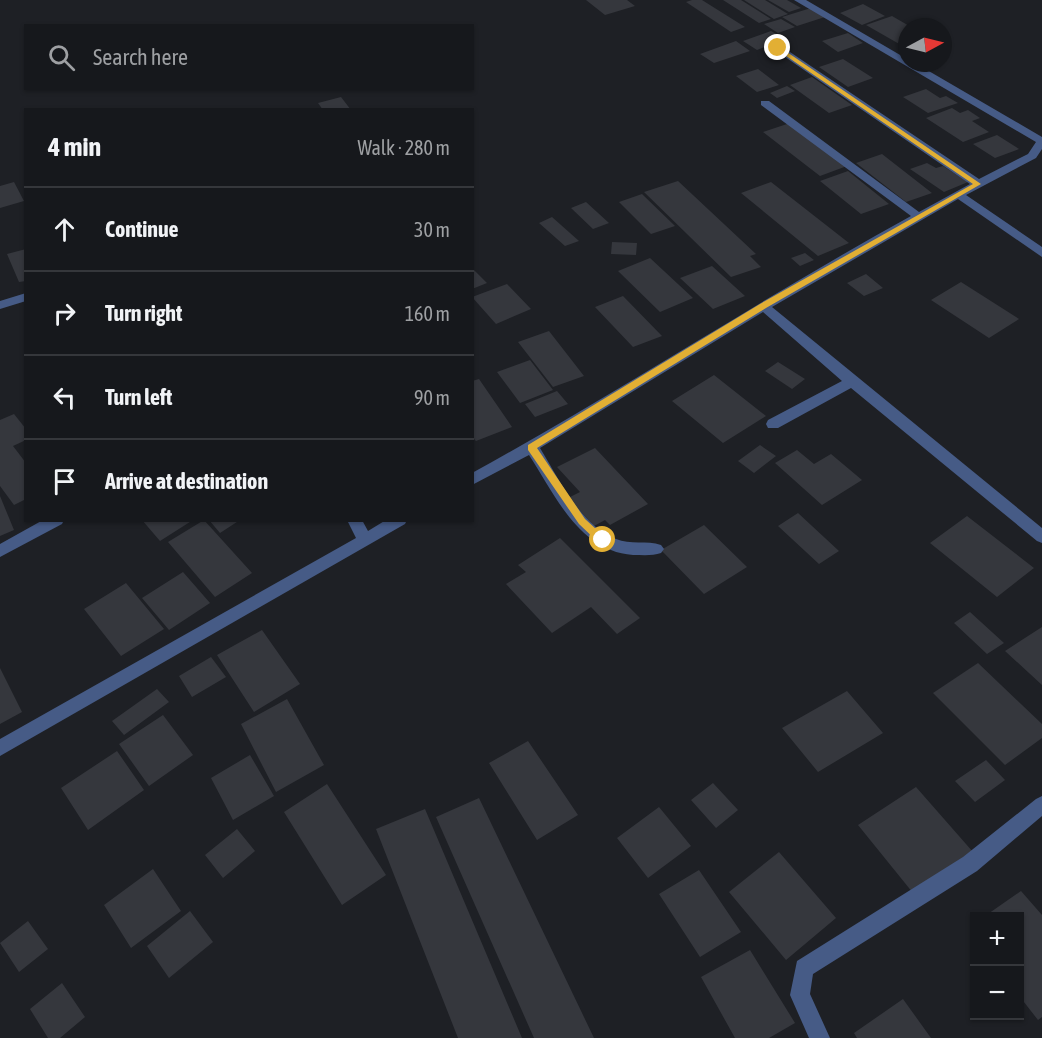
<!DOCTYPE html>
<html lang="en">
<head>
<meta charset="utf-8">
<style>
  :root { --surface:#16181c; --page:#232529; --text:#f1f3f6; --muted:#9ea0a3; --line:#35373b }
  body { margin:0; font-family:"Asap Condensed",sans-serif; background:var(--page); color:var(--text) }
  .controls { position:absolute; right:18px; bottom:18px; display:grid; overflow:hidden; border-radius:0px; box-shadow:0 2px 4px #0004 }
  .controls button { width:54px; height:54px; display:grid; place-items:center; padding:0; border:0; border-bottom:2px solid var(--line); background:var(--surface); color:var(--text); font:30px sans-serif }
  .compass { position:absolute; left:898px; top:18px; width:54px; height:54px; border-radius:50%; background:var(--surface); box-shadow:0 2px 4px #0004; rotate:83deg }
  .stop { position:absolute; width:18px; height:18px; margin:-14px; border:4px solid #e2af34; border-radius:50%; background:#fff }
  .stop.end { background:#e2af34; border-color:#fff; box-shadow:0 2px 6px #0008 }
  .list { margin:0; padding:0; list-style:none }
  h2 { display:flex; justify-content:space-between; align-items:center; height:78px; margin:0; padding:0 24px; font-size:26px }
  h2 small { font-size:20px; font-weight:400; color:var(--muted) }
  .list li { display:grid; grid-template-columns:39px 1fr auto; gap:18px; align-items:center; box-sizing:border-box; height:84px; padding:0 24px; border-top:2px solid var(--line) }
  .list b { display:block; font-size:22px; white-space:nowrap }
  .list em { font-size:20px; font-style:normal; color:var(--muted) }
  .icon { flex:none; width:33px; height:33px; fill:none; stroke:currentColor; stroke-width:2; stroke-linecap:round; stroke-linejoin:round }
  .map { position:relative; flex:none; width:1042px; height:1038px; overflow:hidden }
  .search { position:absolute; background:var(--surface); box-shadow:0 2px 4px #0004; left:24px; top:24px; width:450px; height:66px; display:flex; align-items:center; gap:15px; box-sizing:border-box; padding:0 21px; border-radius:0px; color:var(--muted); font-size:22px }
  .panel { position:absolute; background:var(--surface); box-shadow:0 2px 4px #0004; left:24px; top:108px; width:450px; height:414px; border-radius:0px }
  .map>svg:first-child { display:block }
</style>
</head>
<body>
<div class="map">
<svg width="1042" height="1038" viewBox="0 0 1042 1038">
  <rect width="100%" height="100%" fill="#1e2025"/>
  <path fill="#35373d" d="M 586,0 L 627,0 L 635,6 L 605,15 Z
    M 692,0 L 702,0 L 745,27 L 731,32 L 686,2 Z
    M 723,0 L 741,0 L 771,19 L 759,23 Z
    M 744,0 L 765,0 L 788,14 L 774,19 Z
    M 768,0 L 787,0 L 801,8 L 789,12 Z
    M 863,4 L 885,16 L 862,25 L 840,13 Z
    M 811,8 L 825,17 L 797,26 L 782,17 Z
    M 892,16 L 911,27 L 907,27 L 907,43 L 901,45 L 866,25 Z
    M 781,19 L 795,27 L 778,33 L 764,24 Z
    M 771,31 L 785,39 L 757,50 L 743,41 Z
    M 848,33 L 863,43 L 838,52 L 822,41 Z
    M 736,41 L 750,51 L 714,63 L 700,54 Z
    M 843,59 L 873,78 L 848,87 L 819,67 Z
    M 758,69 L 779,85 L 757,92 L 736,76 Z
    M 812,77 L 852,105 L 829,113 L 790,85 Z
    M 787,86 L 795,91 L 777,98 L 770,93 Z
    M 926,89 L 940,98 L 946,96 L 958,103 L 928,113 L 903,97 Z
    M 341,97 L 351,110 L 323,110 L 318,103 Z
    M 952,108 L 960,113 L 968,110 L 980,118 L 972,121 L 989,132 L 963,142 L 926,118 Z
    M 790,123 L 847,166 L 820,176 L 763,132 Z
    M 997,135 L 1019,149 L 995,158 L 973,144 Z
    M 882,154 L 932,193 L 906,202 L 856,163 Z
    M 927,163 L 936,168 L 943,166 L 968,182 L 944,192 L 910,169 Z
    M 848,171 L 889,204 L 861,214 L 820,181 Z
    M 678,181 L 756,254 L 750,256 L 761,267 L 731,277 L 644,192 Z
    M 14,182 L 24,201 L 0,208 L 0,186 Z
    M 771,182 L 849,243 L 818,256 L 741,193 Z
    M 642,194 L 675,226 L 651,234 L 619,202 Z
    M 586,202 L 609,223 L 593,229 L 571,208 Z
    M 552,217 L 579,241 L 565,246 L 539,223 Z
    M 612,242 L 637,243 L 636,255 L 611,254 Z
    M 26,249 L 26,281 L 19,282 L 7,254 Z
    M 805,253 L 814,260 L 800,266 L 791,258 Z
    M 650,258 L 693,298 L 660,312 L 618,271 Z
    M 712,266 L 745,296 L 713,309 L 680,278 Z
    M 472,268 L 487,283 L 472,289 Z
    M 866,274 L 883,288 L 864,296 L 847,283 Z
    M 961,282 L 1019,319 L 989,338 L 931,300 Z
    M 507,284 L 531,309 L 496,324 L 472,297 Z
    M 623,296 L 662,336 L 633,347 L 595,307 Z
    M 549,331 L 584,376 L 553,387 L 518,342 Z
    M 530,360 L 553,390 L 520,403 L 497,372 Z
    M 778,362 L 805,379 L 792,389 L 765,371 Z
    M 714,375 L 766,416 L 723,443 L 672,401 Z
    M 479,379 L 512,427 L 476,441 L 472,437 L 472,381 Z
    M 557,391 L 568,404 L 535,417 L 525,404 Z
    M 14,414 L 26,429 L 26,440 L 13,446 L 26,463 L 26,499 L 14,505 L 0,486 L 0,420 Z
    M 760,445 L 776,456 L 754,473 L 738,461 Z
    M 595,448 L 648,504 L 610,525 L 605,520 L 594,526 L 568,498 L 580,492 L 557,467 Z
    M 797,450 L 814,464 L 831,454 L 862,480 L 822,505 L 775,463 Z
    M 0,496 L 14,530 L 0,536 Z
    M 798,513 L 839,551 L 819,564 L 778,526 Z
    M 967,516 L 1034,568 L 997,597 L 930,543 Z
    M 142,520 L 193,520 L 160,541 Z
    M 204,520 L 252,573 L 215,597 L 168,542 Z
    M 209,520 L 240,520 L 220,533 Z
    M 704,525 L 747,567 L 704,594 L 661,550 Z
    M 560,538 L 640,618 L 617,634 L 591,607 L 552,633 L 506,584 L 526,572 L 518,565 Z
    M 183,572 L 210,603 L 169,630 L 142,598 Z
    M 126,583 L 164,629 L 121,656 L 84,609 Z
    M 970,612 L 1004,643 L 987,654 L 954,623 Z
    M 1042,627 L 1042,685 L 1005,651 Z
    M 262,630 L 300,684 L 254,712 L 217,655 Z
    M 211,657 L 226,677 L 192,697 L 179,676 Z
    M 978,663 L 1042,724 L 1042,738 L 1005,765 L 933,693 Z
    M 0,668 L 22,712 L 0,724 Z
    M 157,689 L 169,702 L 124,735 L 112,721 Z
    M 847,691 L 883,733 L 818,772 L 782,728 Z
    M 287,699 L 324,765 L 276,792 L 241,724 Z
    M 163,715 L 193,755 L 149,786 L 119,744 Z
    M 528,741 L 578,815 L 537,840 L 489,763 Z
    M 117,751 L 144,790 L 88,830 L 61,788 Z
    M 250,755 L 274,796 L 233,820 L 211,778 Z
    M 986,760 L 1005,780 L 975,802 L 955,781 Z
    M 713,783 L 738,810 L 716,828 L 691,800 Z
    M 327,784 L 386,875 L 342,905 L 284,812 Z
    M 916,787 L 973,852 L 913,893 L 858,825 Z
    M 479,798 L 594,1038 L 534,1038 L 436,817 Z
    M 659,807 L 691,846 L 648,878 L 617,838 Z
    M 425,809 L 522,1038 L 458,1038 L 376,829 Z
    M 237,829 L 255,851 L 223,878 L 205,855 Z
    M 779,852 L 836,918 L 786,960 L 729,892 Z
    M 153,869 L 181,911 L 131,948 L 104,905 Z
    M 699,870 L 741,932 L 700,957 L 659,894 Z
    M 1021,891 L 1042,915 L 1042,1017 L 1038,1020 L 1020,997 L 1020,916 L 985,916 Z
    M 190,911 L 213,942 L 169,978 L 147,946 Z
    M 28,921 L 48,949 L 19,972 L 0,943 Z
    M 750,950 L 795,1023 L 769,1038 L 735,1038 L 701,977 Z
    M 62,983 L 85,1017 L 60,1038 L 48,1038 L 30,1009 Z
    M 903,999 L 931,1038 L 857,1038 L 854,1033 Z"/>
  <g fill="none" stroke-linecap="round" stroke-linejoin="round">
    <path fill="#465b86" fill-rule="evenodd" d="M 794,0 L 806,0 L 907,59 L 907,63 L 915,63 L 1042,137 L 1042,149 L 1036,158 L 966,195 L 1042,247 L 1042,257 L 958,199 L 772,307 L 1042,528 L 1042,543 L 1037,541 L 851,388 L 778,428 L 768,428 L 766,424 L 768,420 L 842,381 L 763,312 L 540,448 C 559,479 580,525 616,539 C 630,545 647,540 661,545 L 664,549 L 661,553 C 653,556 643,555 633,555 C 579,551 555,495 529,455 L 472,485 L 472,473 C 621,391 762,298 911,216 L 761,105 L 761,101 L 769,101 L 919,212 L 970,184 L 775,50 L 775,46 L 781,46 L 979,179 L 1028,154 L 1036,142 Z
      M 26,293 L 26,301 L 0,309 L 0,301 Z
      M 43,520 L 64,520 L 62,524 L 0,557 L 0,544 Z
      M 347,520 L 362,520 L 368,531 L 386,520 L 407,520 L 405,524 L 0,756 L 0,739 L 356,538 Z
      M 1042,796 L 1042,816 L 977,871 L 813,974 L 810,994 L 830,1038 L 809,1038 L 790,995 L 797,961 L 963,857 L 1036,799 Z"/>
  </g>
  <path fill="#e2af34" d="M 778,46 L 981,184 L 766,308 L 537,448 L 585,519 L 608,540 L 603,544 L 599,543 L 579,524 L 528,450 L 528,445 L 760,304 L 973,184 L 776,49 Z"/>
</svg>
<div class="controls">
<button>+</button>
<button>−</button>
</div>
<svg class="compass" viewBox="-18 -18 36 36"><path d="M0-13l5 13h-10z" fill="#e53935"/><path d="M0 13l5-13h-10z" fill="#9ea0a3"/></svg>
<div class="stop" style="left:603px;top:540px"></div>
<div class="stop end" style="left:778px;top:48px"></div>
<div class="search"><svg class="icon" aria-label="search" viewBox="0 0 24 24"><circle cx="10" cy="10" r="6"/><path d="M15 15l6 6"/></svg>Search here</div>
<section class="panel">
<h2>4 min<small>Walk · 280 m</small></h2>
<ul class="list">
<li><svg class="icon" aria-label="ahead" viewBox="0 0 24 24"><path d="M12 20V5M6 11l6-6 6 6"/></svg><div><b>Continue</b></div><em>30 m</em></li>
<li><svg class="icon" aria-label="right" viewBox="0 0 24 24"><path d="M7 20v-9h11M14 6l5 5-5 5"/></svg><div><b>Turn right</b></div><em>160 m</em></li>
<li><svg class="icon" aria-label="left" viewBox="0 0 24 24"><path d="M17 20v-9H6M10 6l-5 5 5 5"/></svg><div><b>Turn left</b></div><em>90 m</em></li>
<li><svg class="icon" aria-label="arrive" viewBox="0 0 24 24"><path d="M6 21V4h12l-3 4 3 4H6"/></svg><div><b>Arrive at destination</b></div></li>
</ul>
</section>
</div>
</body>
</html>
